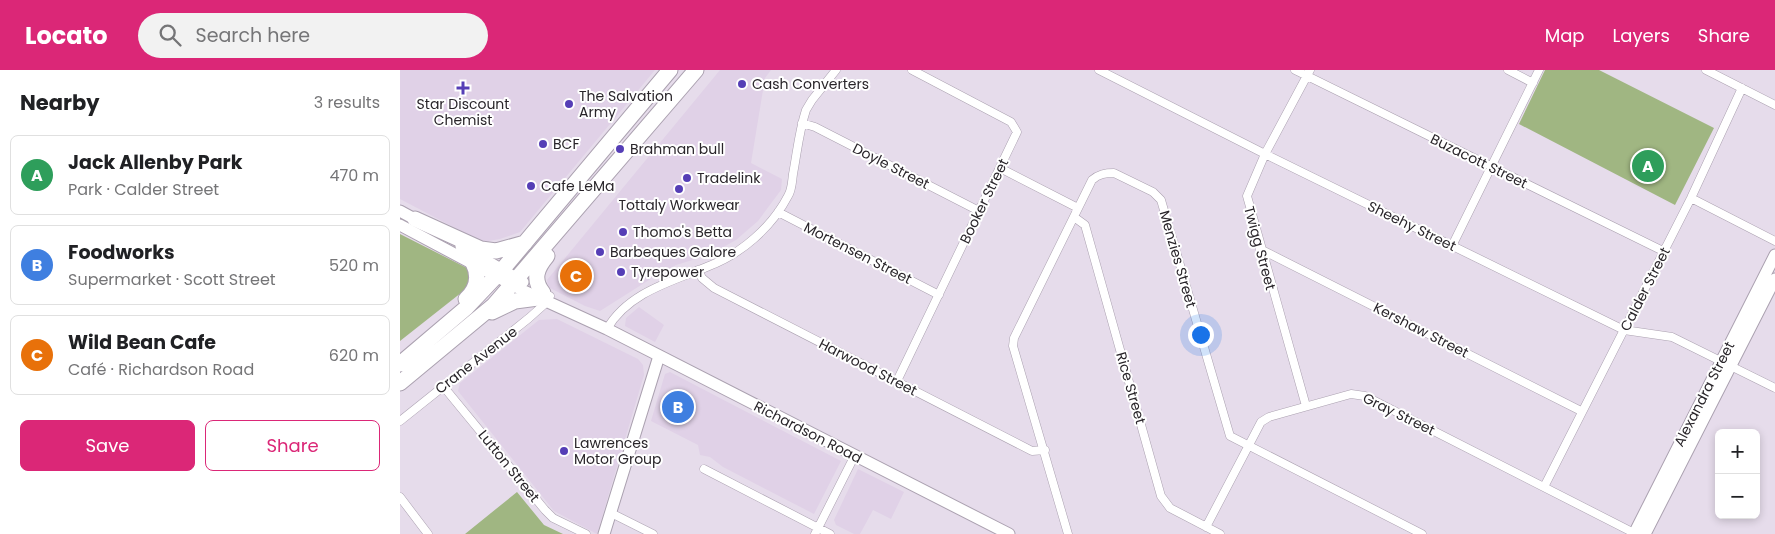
<!DOCTYPE html>
<html lang="en">
<head>
<meta charset="utf-8">
<style>
  :root { --surface:#fff; --page:#f2f2f2; --text:#202124; --muted:#757577; --line:#e0e0e0; --accent:#db2777 }
  body { margin:0; font-family:Poppins,sans-serif; background:var(--page); color:var(--text) }
  .controls { position:absolute; right:15px; bottom:15px; display:grid; overflow:hidden; border-radius:8px; box-shadow:0 2px 8px #0003 }
  .controls button { width:45px; height:45px; display:grid; place-items:center; padding:0; border:0; border-bottom:1px solid var(--line); background:var(--surface); color:var(--text); font:25px sans-serif }
  .you { position:absolute; left:800px; top:264px; width:18px; height:18px; margin:-12px; border:4px solid #fff; border-radius:50%; background:#1a73e8; box-shadow:0 0 0 8px #1a73e833 }
  .badge { display:grid; place-items:center; width:32px; height:32px; border-radius:50%; background:var(--accent); color:#fff; font-size:16px; font-weight:700 }
  .pin { position:absolute; translate:-50% -50%; border:2px solid #fff; box-shadow:0 1px 5px #0006 }
  .list { margin:0; padding:0; list-style:none }
  h2 { display:flex; justify-content:space-between; align-items:center; height:65px; margin:0; padding:0 20px; font-size:21px }
  h2 small { font-size:16px; font-weight:400; color:var(--muted) }
  .list li { display:grid; grid-template-columns:32px 1fr auto; gap:15px; align-items:center; box-sizing:border-box; height:80px; margin:0 10px 10px; padding:0 10px; border:1px solid var(--line); border-radius:8px }
  .list b { display:block; font-size:19px; white-space:nowrap }
  .list p { margin:0; font-size:16px; white-space:nowrap; color:var(--muted) }
  .list em { font-size:16px; font-style:normal; color:var(--muted) }
  .actions { display:flex; gap:10px; padding:15px 20px }
  .actions a { flex:1; padding:11px 0; border:1px solid var(--accent); border-radius:8px; text-align:center; font-size:18px; color:var(--accent) }
  .actions .main { background:var(--accent); color:#fff }
  .icon { flex:none; width:28px; height:28px; fill:none; stroke:currentColor; stroke-width:2; stroke-linecap:round; stroke-linejoin:round }
  .map { position:relative; flex:none; width:1375px; height:464px; overflow:hidden }
  header { display:flex; align-items:center; gap:30px; box-sizing:border-box; height:70px; padding:0 25px; background:var(--accent); color:#fff }
  header strong { font-size:24px }
  nav { display:flex; gap:28px; margin-inline-start:auto; font-size:18px }
  .search { width:350px; height:45px; background:var(--page); display:flex; align-items:center; gap:12px; box-sizing:border-box; padding:0 18px; border-radius:28px; color:var(--muted); font-size:19px }
  main { display:flex }
  aside { flex:1; background:var(--surface) }
  .map>svg:first-child { display:block }
</style>
</head>
<body>
<header>
<strong>Locato</strong>
<div class="search"><svg class="icon" aria-label="search" viewBox="0 0 24 24"><circle cx="10" cy="10" r="6"/><path d="M15 15l6 6"/></svg>Search here</div>
<nav><a>Map</a><a>Layers</a><a>Share</a></nav>
</header>
<main>
<aside>
<h2>Nearby<small>3 results</small></h2>
<ul class="list">
<li><span class="badge" style="background:#2e9e5b">A</span><div><b>Jack Allenby Park</b><p>Park · Calder Street</p></div><em>470 m</em></li>
<li><span class="badge" style="background:#3f7fe0">B</span><div><b>Foodworks</b><p>Supermarket · Scott Street</p></div><em>520 m</em></li>
<li><span class="badge" style="background:#e8710a">C</span><div><b>Wild Bean Cafe</b><p>Café · Richardson Road</p></div><em>620 m</em></li>
</ul>
<div class="actions"><a class="main">Save</a><a>Share</a></div>
</aside>
<div class="map">
<svg width="1375" height="464" viewBox="0 0 1375 464">
  <rect width="100%" height="100%" fill="#e6dceb"/>
  <path fill="#e0d1e7" d="M 0,0 L 255,0 L 120,162 L 100,169 L 82,172 L 0,129 Z
    M 320,0 L 371,0 L 365,8 L 351,93 L 382,109 L 381,120 L 358,151 L 336,170 L 309,185 L 276,195 L 257,205 L 200,241 L 185,236 L 148,217 L 147,210 Z
    M 239,237 L 264,255 L 255,272 L 225,256 L 226,248 Z
    M 157,249 L 238,289 L 243,295 L 244,305 L 197,464 L 154,441 L 58,321 L 60,313 L 139,250 Z
    M 270,302 L 441,391 L 414,444 L 323,397 L 310,387 L 300,385 L 298,375 L 251,351 L 265,304 Z
    M 458,399 L 504,422 L 491,449 L 473,440 L 460,464 L 454,464 L 436,455 L 434,450 Z"/>
  <path fill="#a0b682" d="M 1145,0 L 1199,0 L 1314,58 L 1275,135 L 1119,54 Z
    M 0,164 L 67,198 L 71,206 L 71,215 L 0,271 Z
    M 117,422 L 144,455 L 163,464 L 65,464 Z"/>
  <g fill="none" stroke-linecap="round" stroke-linejoin="round">
    <defs>
      <path id="street" d="M 699,0 L 865,84 L 1224,260 L 1272,267 L 1375,318
        M 895,0 L 1263,181
        M 1108,0 L 1133,13
        M 1306,0 L 1375,35
        M 402,53 L 415,57 L 579,141
        M 600,98 L 678,138
        M 1291,128 L 1375,171
        M 378,142 L 539,225
        M 674,147 L 685,155 L 761,426 L 770,438 L 820,464
        M 1052,176 L 1139,0
        M 860,179 L 1181,341
        M 298,200 L 302,208 L 314,218 L 632,381 L 645,380
        M 207,259 C 228,222 273,211 309,196 C 341,184 372,157 388,126 C 392,120 392,111 393,104 C 397,83 399,61 406,40 L 412,30 L 436,0
        M 497,311 L 617,62 L 611,52 L 512,0
        M 43,316 L 145,440 L 153,448 L 186,464
        M 906,336 L 847,126 L 865,84 L 910,0
        M 0,351 L 129,248 L 147,232 L 150,226
        M 304,399 L 430,464
        M 1144,417 L 1291,128 L 1342,18
        M 0,427 L 28,464
        M 211,443 L 253,464
        M 806,457 L 861,352 L 869,347 L 951,324 L 965,326 L 1236,464
        M 415,464 L 455,385
        M 668,464 L 613,276 L 614,268 L 692,110 C 699,104 705,103 714,103 L 753,122 L 761,130 L 830,366 L 1022,464"/>
      <path id="secondary" d="M 0,141 L 22,153
        M 0,155 L 124,221 L 207,259 L 609,464
        M 61,176 L 123,212
        M 204,464 L 259,286
        M 1234,464 L 1375,185
        M 1245,464 L 1375,209"/>
      <path id="highway" d="M 15,149 L 81,179 L 96,181 L 125,173
        M 143,223 C 132,209 137,198 147,186
        M 66,229 C 77,219 80,207 73,193
        M 92,242 L 115,231 L 138,228
        M 0,294 L 66,238 L 102,200 L 270,0
        M 0,313 L 94,235 L 296,0"/>
    </defs>
    <use href="#street" stroke="#aba1b0" stroke-width="9"/>
    <use href="#secondary" stroke="#aba1b0" stroke-width="13"/>
    <use href="#highway" stroke="#aba1b0" stroke-width="17"/>
    <use href="#street" stroke="#fff" stroke-width="8"/>
    <use href="#secondary" stroke="#fff" stroke-width="11"/>
    <use href="#highway" stroke="#fff" stroke-width="15"/>
  </g>
  <g fill="#553eb6" stroke="#fff" stroke-width="2">
    <circle cx="342" cy="14" r="5"/>
    <path d="M60.5 10.5h5v5h5v5h-5v5h-5v-5h-5v-5h5z"/>
    <circle cx="169" cy="34" r="5"/>
    <circle cx="143" cy="74" r="5"/>
    <circle cx="220" cy="79" r="5"/>
    <circle cx="287" cy="108" r="5"/>
    <circle cx="131" cy="116" r="5"/>
    <circle cx="279" cy="119" r="5"/>
    <circle cx="223" cy="162" r="5"/>
    <circle cx="200" cy="182" r="5"/>
    <circle cx="221" cy="202" r="5"/>
    <circle cx="164" cy="381" r="5"/>
  </g>
  <g text-anchor="middle" dominant-baseline="central" stroke-width="4" stroke-linejoin="round" paint-order="stroke">
    <g font-size="14" fill="#29252a" stroke="#fff" text-anchor="start">
      <text x="352" y="14">Cash Converters</text>
      <text x="179" y="26">The Salvation<tspan x="179" dy="16">Army</tspan></text>
      <text x="63" y="34" text-anchor="middle">Star Discount<tspan x="63" dy="16">Chemist</tspan></text>
      <text x="153" y="74">BCF</text>
      <text x="230" y="79">Brahman bull</text>
      <text x="297" y="108">Tradelink</text>
      <text x="141" y="116">Cafe LeMa</text>
      <text x="279" y="135" text-anchor="middle">Tottaly Workwear</text>
      <text x="233" y="162">Thomo's Betta</text>
      <text x="210" y="182">Barbeques Galore</text>
      <text x="231" y="202">Tyrepower</text>
      <text x="174" y="373">Lawrences<tspan x="174" dy="16">Motor Group</tspan></text>
    </g>
    <g font-size="14" fill="#29252a" stroke="#fff">
      <text transform="translate(1079 91) rotate(26)">Buzacott Street</text>
      <text transform="translate(491 96) rotate(27)">Doyle Street</text>
      <text transform="translate(584 131) rotate(-64)">Booker Street</text>
      <text transform="translate(1012 156) rotate(26)">Sheehy Street</text>
      <text transform="translate(860 178) rotate(75)">Twigg Street</text>
      <text transform="translate(458 183) rotate(27)">Mortensen Street</text>
      <text transform="translate(778 189) rotate(74)">Menzies Street</text>
      <text transform="translate(1245 219) rotate(-63)">Calder Street</text>
      <text transform="translate(1021 260) rotate(27)">Kershaw Street</text>
      <text transform="translate(76 290) rotate(-38)">Crane Avenue</text>
      <text transform="translate(468 297) rotate(27)">Harwood Street</text>
      <text transform="translate(731 318) rotate(74)">Rice Street</text>
      <text transform="translate(1304 324) rotate(-63)">Alexandra Street</text>
      <text transform="translate(999 344) rotate(26)">Gray Street</text>
      <text transform="translate(408 362) rotate(27)">Richardson Road</text>
      <text transform="translate(109 396) rotate(51)">Lutton Street</text>
    </g>
  </g>
</svg>
<div class="controls">
<button>+</button>
<button>−</button>
</div>
<div class="you"></div>
<div class="pin badge" style="left:1248px;top:96px;background:#2e9e5b">A</div>
<div class="pin badge" style="left:278px;top:337px;background:#3f7fe0">B</div>
<div class="pin badge" style="left:176px;top:206px;background:#e8710a">C</div>
</div>
</main>
</body>
</html>
